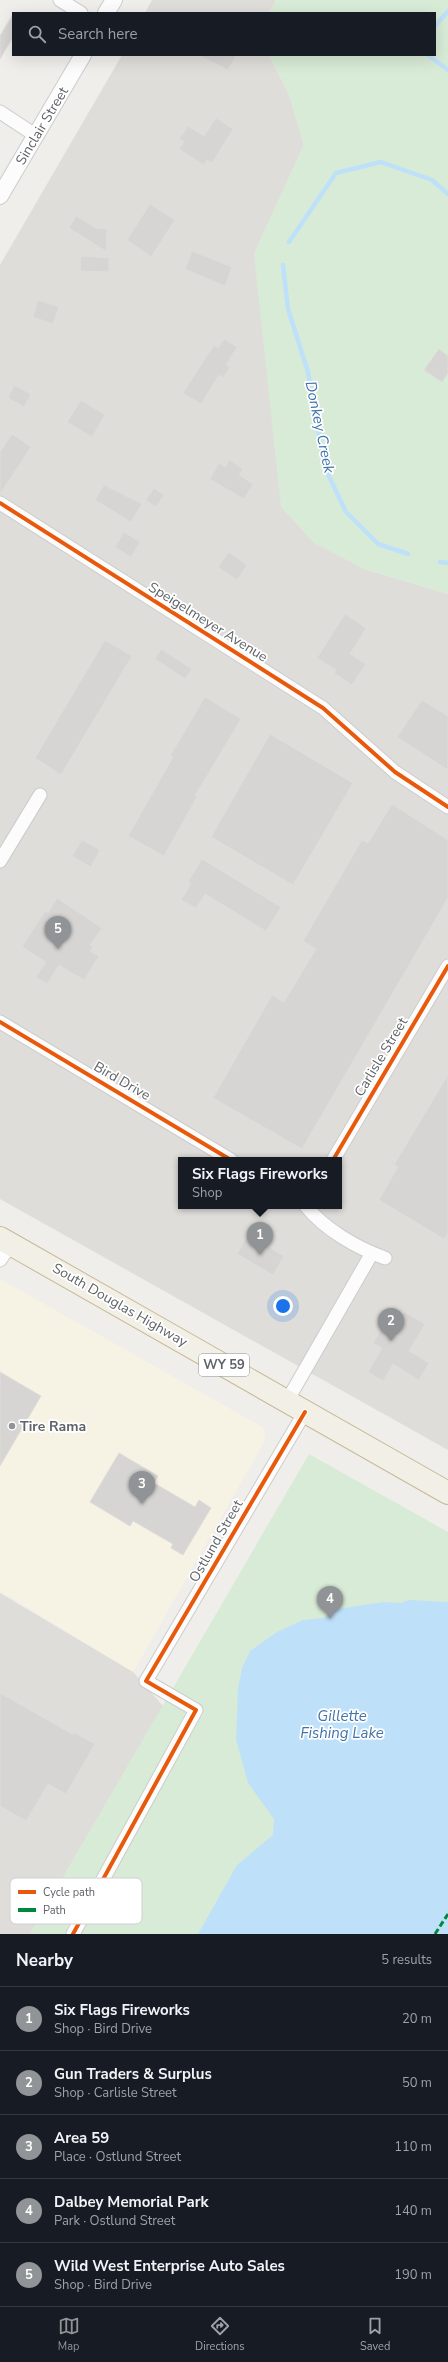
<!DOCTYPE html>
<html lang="en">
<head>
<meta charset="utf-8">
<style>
  :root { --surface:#171b24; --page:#20242c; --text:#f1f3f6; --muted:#9ea1a6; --line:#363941; --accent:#919496 }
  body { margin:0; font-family:"Nunito Sans",sans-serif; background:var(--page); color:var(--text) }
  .you { position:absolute; left:283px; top:1306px; width:14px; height:14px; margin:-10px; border:3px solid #fff; border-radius:50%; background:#1a73e8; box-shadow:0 0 0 6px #1a73e833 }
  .badge { display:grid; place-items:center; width:26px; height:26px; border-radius:50%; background:var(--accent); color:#fff; font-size:13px; font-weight:700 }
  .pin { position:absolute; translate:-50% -33px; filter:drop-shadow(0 1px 2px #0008) }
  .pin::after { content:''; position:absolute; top:21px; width:14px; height:12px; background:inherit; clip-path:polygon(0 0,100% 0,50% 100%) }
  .popup { position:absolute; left:178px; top:1157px; width:164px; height:52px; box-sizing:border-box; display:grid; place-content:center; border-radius:0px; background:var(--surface); filter:drop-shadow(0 1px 3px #0005); font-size:13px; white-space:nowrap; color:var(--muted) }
  .popup b { font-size:15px; color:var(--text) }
  .popup::after { content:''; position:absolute; left:50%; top:100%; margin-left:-8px; border:8px solid transparent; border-top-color:var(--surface) }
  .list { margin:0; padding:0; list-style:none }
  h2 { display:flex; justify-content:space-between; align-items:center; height:52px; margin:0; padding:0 16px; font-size:17px }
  h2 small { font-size:13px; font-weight:400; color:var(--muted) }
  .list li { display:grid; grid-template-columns:26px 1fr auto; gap:12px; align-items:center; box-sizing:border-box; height:64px; padding:0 16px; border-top:1px solid var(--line) }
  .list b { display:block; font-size:15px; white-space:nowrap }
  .list p { margin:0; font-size:13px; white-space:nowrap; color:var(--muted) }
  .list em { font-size:13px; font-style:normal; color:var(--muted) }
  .icon { flex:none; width:22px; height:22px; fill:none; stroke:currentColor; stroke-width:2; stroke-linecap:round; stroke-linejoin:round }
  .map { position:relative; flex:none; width:448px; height:1934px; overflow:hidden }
  .search { position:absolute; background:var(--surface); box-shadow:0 4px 16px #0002; left:12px; right:12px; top:12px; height:44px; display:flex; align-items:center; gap:10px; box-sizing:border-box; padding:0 14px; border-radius:0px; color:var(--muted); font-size:15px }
  .sheet { height:372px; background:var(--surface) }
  nav { display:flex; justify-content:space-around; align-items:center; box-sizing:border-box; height:56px; border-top:1px solid var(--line); background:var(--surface); font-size:11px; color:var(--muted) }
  nav a { display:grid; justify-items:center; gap:2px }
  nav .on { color:var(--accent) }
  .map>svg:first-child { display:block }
</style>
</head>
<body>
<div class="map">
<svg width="448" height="1934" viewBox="0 0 448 1934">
  <rect width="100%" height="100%" fill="#efeeea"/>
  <path fill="#f7f3e4" d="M 0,1279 L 262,1427 L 265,1433 L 264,1442 L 133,1672 L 0,1591 Z"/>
  <path fill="#dfddda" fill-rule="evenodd" d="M 152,0 L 276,0 L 269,13 L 145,13 Z
    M 122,55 L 269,55 L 289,94 L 304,145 L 254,254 L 364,569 L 448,594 L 448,1450 L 0,1199 L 0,265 ZM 181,1160 L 339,1160 L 339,1206 L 181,1206 Z
    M 0,1593 L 133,1672 L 163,1706 L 30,1934 L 0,1934 Z"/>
  <path fill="#d8ebd6" d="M 276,0 L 448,0 L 448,594 L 364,569 L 314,543 L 281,507 L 254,254 L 304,145 L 289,94 L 269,55 L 435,55 L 435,13 L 269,13 Z
    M 309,1454 L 448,1532 L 448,1934 L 30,1934 Z"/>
  <path fill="#bfe0f9" d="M 409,1600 L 448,1602 L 448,1934 L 198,1934 L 237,1865 L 273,1835 L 274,1819 L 248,1783 L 236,1739 L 238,1689 L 242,1668 L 250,1651 L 277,1632 L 303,1620 L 324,1618 L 334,1610 L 344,1608 L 384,1602 L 400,1603 Z"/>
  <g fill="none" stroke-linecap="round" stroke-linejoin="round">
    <path stroke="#bfe0f9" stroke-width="4.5" d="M 435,26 L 448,11
      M 428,55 L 448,70
      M 289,242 L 336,173 L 381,162 L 432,180 L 448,194
      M 283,265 L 288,309 L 308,372 L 325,468 L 346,512 L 378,544 L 408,554
      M 440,562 L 448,563"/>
  </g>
  <path fill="#d6d5d3" stroke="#deddd9" d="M 13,14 L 13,37 L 0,59 L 0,36 Z
    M 198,55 L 236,55 L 228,70 Z
    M 216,118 L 233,129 L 212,163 L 207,160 L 204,165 L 179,149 L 184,142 L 179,139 L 188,126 L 204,136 Z
    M 150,204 L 175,220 L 151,257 L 127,240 Z
    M 76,216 L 96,228 L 107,229 L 106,251 L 69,228 Z
    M 192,251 L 232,267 L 225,286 L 185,269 Z
    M 81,256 L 109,258 L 109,272 L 80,271 Z
    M 38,300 L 59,307 L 53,324 L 33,317 Z
    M 224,339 L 237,347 L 226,365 L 230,367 L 223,378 L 219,375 L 201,404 L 183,393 L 214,345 L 218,348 Z
    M 439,349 L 448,356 L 448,373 L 442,382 L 424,370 Z
    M 14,385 L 31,394 L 24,407 L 8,398 Z
    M 81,400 L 105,415 L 92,437 L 67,422 Z
    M 12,434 L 31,447 L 0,494 L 0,452 Z
    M 229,460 L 243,469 L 239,475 L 253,484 L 244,499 L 210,479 L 219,463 L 225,467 Z
    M 104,485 L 142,504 L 131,522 L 95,500 Z
    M 154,488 L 164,495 L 156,507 L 146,500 Z
    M 124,532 L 140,542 L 131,557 L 115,547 Z
    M 229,552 L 247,565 L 237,580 L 218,567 Z
    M 345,614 L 366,628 L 350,654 L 366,664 L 352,685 L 334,673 L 336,670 L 317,658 Z
    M 105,640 L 132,656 L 61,775 L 35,758 Z
    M 161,649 L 192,669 L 185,679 L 155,659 Z
    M 205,697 L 241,719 L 195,796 L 197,797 L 164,856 L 128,836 L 173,757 L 170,756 Z
    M 422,700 L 448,716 L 448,770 L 397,737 Z
    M 270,734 L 353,783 L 293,885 L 211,837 Z
    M 392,804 L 448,840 L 448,898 L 302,1149 L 213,1098 L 272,995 L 284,1002 L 316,949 L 303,941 L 362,840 L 368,843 Z
    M 82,840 L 100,850 L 91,867 L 72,856 Z
    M 202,859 L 281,907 L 266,931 L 205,894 L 196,908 L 181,900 L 191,884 L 188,882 Z
    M 57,898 L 102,928 L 90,945 L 93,946 L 90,951 L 99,956 L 84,980 L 59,965 L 47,984 L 36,977 L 46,962 L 22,947 L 45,911 L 48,913 Z
    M 448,1075 L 448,1233 L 444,1239 L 379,1200 L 398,1167 L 394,1165 Z
    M 248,1235 L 284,1256 L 273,1275 L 237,1254 Z
    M 404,1312 L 425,1324 L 409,1351 L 429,1363 L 419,1380 L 393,1364 L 383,1381 L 368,1372 L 382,1348 L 373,1343 L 388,1319 L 396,1324 Z
    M 0,1372 L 41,1396 L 0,1466 Z
    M 119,1453 L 158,1476 L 154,1483 L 195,1507 L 199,1500 L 211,1508 L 183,1555 L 171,1548 L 173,1544 L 133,1521 L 130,1526 L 90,1502 Z
    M 0,1693 L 74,1735 L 75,1733 L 95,1744 L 66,1794 L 48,1784 L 26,1821 L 0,1806 Z"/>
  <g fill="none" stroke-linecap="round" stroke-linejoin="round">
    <defs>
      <path id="minor" d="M 60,0 L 81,13
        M 0,112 L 35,135
        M 0,503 L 323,708 L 395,772 L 448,807
        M 0,861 L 40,795
        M 0,1022 L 231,1160
        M 333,1160 L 448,966
        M 306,1206 C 324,1229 357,1248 385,1258
        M 0,1260 L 11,1244
        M 287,1401 L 372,1253
        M 73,1934 L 196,1710 L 146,1681 L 305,1412"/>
      <path id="tertiary" d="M 106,13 L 114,0
        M 0,196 L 83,55"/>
      <path id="trunk" d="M 0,1238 L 448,1493"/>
    </defs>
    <use href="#minor" stroke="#cbcccc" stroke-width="15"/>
    <use href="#tertiary" stroke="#cbcccc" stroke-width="18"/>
    <use href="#trunk" stroke="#c8b996" stroke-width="24"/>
    <use href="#minor" stroke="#fdfcfc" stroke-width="13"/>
    <use href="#tertiary" stroke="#fdfcfc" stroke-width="16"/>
    <use href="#trunk" stroke="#f2f0e6" stroke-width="22"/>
    <path stroke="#00873e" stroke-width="3" stroke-dasharray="6 3" stroke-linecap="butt" d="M 435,1934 L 448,1914"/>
    <defs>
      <path id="cycleway" d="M 0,503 L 323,708 L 395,772 L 448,807
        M 0,1022 L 231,1160
        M 333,1160 L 448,966
        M 73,1934 L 196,1710 L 146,1681 L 305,1412"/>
    </defs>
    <use href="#cycleway" stroke="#fff" stroke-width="6"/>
    <use href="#cycleway" stroke="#e8590c" stroke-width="4"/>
  </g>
  <circle fill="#919496" stroke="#fff" stroke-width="1.5" cx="12" cy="1426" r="4"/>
  <g text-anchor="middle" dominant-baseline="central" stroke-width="3.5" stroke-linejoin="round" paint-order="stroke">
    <rect fill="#fff" stroke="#8f9295" stroke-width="1" x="199" y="1354" width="50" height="22" rx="3"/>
    <g font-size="13" font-weight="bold" fill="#5f6368">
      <text x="224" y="1365">WY 59</text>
    </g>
    <g font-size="14" fill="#5f6368" stroke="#fff">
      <text transform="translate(42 126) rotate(-59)">Sinclair Street</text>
      <text transform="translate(208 622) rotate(32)">Speigelmeyer Avenue</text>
      <text transform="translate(381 1057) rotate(-59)">Carlisle Street</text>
      <text transform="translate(122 1081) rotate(30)">Bird Drive</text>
      <text transform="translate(120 1305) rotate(30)">South Douglas Highway</text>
      <text transform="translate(216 1541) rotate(-60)">Ostlund Street</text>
    </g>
    <g font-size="14" font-weight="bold" fill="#5f6368" stroke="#fff" text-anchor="start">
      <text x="20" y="1426">Tire Rama</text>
    </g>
    <g font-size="15" font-style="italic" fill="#4174aa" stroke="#fff">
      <text transform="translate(320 427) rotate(78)">Donkey Creek</text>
      <text x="342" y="1716">Gillette<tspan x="342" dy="17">Fishing Lake</tspan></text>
    </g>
  </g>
  <rect x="10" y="1878" width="132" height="46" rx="6" fill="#fff" stroke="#cfd0d2" stroke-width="1"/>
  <rect x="18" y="1890" width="18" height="4" fill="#e8590c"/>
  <rect x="18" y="1908" width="18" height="4" fill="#00873e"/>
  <g font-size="11" fill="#5f6368">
    <text x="43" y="1896">Cycle path</text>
    <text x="43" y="1914">Path</text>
  </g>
</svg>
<div class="you"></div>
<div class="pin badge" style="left:260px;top:1255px">1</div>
<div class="popup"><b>Six Flags Fireworks</b>Shop</div>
<div class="pin badge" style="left:391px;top:1341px">2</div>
<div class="pin badge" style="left:142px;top:1504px">3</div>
<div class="pin badge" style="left:330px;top:1619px">4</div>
<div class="pin badge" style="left:58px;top:949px">5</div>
<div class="search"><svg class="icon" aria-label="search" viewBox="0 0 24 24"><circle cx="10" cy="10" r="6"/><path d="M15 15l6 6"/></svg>Search here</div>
</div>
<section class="sheet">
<h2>Nearby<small>5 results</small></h2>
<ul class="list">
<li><span class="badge">1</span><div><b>Six Flags Fireworks</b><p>Shop · Bird Drive</p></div><em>20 m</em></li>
<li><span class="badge">2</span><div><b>Gun Traders &amp; Surplus</b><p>Shop · Carlisle Street</p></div><em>50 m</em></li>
<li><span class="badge">3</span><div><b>Area 59</b><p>Place · Ostlund Street</p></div><em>110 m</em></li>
<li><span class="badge">4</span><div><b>Dalbey Memorial Park</b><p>Park · Ostlund Street</p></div><em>140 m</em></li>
<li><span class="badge">5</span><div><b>Wild West Enterprise Auto Sales</b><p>Shop · Bird Drive</p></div><em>190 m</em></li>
</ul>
</section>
<nav>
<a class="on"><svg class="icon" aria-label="map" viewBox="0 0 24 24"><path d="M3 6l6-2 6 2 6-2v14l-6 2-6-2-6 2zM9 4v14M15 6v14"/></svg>Map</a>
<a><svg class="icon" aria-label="directions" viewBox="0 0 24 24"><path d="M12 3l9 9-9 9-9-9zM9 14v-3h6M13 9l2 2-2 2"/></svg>Directions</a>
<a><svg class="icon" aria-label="saved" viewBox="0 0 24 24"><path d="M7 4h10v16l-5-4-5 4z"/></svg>Saved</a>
</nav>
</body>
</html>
